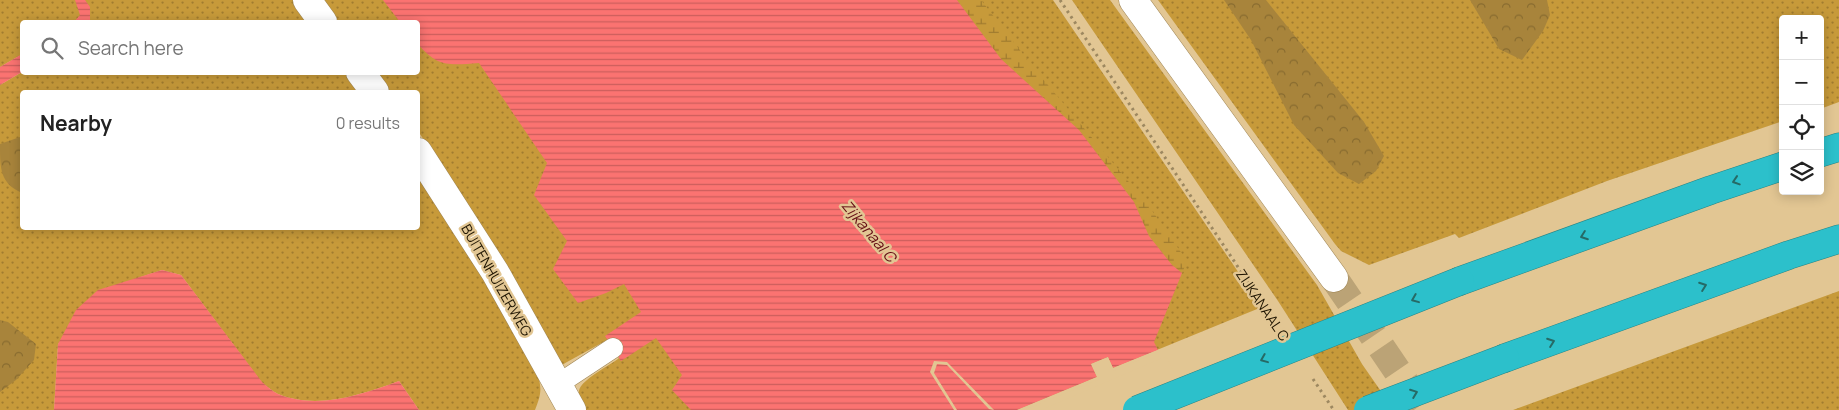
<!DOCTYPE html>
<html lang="en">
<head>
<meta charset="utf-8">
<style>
  :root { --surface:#fff; --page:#f2f2f2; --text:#222; --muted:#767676; --line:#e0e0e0 }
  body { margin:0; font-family:Manrope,sans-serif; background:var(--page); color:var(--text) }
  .controls { position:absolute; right:15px; top:15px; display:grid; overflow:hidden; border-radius:5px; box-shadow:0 2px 12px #0003 }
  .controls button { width:45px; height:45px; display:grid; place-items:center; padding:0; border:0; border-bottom:1px solid var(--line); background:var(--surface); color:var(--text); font:25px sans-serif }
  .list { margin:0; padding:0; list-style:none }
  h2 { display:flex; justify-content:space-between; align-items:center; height:65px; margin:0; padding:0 20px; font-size:21px }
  h2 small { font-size:16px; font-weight:400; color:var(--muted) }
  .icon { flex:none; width:28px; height:28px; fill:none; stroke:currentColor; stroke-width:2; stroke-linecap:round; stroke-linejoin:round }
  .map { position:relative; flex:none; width:1839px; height:410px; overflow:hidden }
  .search { position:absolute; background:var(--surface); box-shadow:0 2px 12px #0003; left:20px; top:20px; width:400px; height:55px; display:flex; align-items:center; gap:12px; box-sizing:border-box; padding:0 18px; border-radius:5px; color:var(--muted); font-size:19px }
  .panel { position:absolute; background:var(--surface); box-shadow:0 2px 12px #0003; left:20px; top:90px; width:400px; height:140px; border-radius:5px }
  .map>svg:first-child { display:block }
</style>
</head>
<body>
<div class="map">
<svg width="1839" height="410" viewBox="0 0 1839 410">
  <defs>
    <pattern id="grass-dots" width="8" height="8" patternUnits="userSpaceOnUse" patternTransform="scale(1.25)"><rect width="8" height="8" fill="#c79a3a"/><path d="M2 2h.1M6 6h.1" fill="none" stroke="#a17c2f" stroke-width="1.8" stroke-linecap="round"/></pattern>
    <pattern id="forest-crowns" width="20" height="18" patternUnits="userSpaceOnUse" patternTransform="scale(1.25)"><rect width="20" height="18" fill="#a8843b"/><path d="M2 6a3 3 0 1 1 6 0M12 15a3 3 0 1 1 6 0" fill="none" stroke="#886b2f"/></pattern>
    <pattern id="wetland-marsh" width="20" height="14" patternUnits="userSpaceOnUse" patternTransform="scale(1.25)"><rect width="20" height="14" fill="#c79a3a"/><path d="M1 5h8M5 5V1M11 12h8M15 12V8" fill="none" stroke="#a17c2f"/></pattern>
    <pattern id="water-rules" width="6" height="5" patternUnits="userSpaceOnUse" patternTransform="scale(1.25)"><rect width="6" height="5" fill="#fb7371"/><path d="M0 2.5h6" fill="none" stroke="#cb5d5b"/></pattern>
  </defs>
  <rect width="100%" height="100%" fill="#e2c693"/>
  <path fill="url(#grass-dots)" d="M 0,0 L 294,0 L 310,22 L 22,22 L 22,57 L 19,56 L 0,67 Z
    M 321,0 L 1053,0 L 1262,307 L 1113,368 L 1108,357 L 1091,364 L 1097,377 L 1017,410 L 586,410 C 583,405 578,398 579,391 C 580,380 611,365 619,358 L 607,340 L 567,362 L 562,365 L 558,362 L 501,257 L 418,131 L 418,92 L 390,92 L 375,73 L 418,72 L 418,22 L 338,22 Z
    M 1072,0 L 1110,0 L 1317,285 L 1362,364 L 1394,410 L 1348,410 L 1278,301 Z
    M 1158,0 L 1839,0 L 1839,102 L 1820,109 L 1820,19 L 1783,19 L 1783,121 L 1607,181 L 1459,238 L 1455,234 L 1369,265 L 1341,251 L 1335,244 Z
    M 22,72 L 347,73 L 360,92 L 22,92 L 22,228 L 418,228 L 418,177 L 477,266 L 536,370 C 542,387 542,393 535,410 L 419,410 L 399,381 C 361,395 317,410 278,394 C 272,391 267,386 262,383 L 181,275 L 162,270 L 135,279 L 58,344 L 54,410 L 0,410 L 0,85 Z
    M 1839,291 L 1839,410 L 1513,410 Z"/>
  <path fill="url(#forest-crowns)" d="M 1224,0 L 1266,0 L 1364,122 L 1384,156 L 1376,171 L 1359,184 L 1338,173 L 1294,125 L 1251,40 Z
    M 1470,0 L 1547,0 L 1550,15 L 1543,31 L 1522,60 L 1499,49 Z
    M 20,137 L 22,137 L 22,193 C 0,183 0,169 0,144 Z
    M 0,320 L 8,322 L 36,344 L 34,360 L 16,380 L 0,392 Z"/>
  <path fill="url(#wetland-marsh)" d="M 948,0 L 981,0 L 1033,67 L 1148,205 L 1187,261 L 1154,342 Z"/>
  <path fill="url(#water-rules)" d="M 75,0 L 85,0 L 90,7 L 90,22 L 74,22 L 80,15 Z
    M 383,0 L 957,0 L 1001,59 L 1079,130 L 1134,202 L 1149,236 L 1172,265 L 1182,273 L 1154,342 L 1158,350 L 1113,368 L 1108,357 L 1091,364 L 1097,377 L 1017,410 L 691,410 L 672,390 L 682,375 L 656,338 L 621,361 L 605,336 L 641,312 L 624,284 L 606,293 L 578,303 L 553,269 L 567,241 L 534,195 L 547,163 L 479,63 C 450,65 438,68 418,44 L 418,22 L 400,22 Z
    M 22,54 L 22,72 L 0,85 L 0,67 Z
    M 162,270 L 181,275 L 262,382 C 267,386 272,391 278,394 C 317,410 361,395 399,381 L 419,410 L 54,410 L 58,344 L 76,310 L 98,290 Z"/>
  <path fill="#e2c693" d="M 1160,349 L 1159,352 L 1113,371 L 1111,370 L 1106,360 L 1094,366 L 1099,377 L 1098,380 L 1024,410 L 1017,410 L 1097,377 L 1091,364 L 1108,357 L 1113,368 Z
    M 1165,357 L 1168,359 L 1190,410 L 1044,410 L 1046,408 Z
    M 934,361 L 947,362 L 994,410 L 989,409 L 947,365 L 937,364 L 934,373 L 957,410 L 954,410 L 930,372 Z"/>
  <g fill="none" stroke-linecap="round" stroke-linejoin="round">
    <path stroke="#bba376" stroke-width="28" stroke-dasharray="28 14" stroke-linecap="butt" d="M 1334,278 L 1424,410"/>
    <defs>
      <path id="service" d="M 557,385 L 613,348"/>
      <path id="tertiary" d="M 307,0 L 323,22
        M 1133,0 L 1334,278
        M 360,72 L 375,92
        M 418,152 L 495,272 L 572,410"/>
      <path id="motorway" d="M 1820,153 L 1839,147
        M 1460,281 L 1711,190 L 1783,166
        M 1505,358 L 1789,255 L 1839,239"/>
    </defs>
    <use href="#service" stroke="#9f8554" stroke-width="21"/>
    <use href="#tertiary" stroke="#9f8554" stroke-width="29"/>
    <use href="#motorway" stroke="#278485" stroke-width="29"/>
    <path stroke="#9d8860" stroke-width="3" stroke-dasharray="2.5 4" stroke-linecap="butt" d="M 1060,0 L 1272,318
      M 1313,379 L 1333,409"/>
    <use href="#service" stroke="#fff" stroke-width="20"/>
    <use href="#tertiary" stroke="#fff" stroke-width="28"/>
    <use href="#motorway" stroke="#2cc0cb" stroke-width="28"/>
    <defs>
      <path id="motorway-bridge" d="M 1137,410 L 1460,281
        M 1368,410 L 1505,358"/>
    </defs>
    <use href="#motorway-bridge" stroke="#278485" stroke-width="29" stroke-linecap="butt"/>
    <use href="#motorway-bridge" stroke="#2cc0cb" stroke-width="28"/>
  </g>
  <defs><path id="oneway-chevron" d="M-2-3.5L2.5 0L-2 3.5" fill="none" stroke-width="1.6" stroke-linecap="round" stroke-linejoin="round" transform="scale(1.25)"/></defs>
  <g stroke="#266a66">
    <use href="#oneway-chevron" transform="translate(1736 181) rotate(162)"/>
    <use href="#oneway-chevron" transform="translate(1584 236) rotate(160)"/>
    <use href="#oneway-chevron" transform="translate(1703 286) rotate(-20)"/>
    <use href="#oneway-chevron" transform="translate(1415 299) rotate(158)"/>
    <use href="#oneway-chevron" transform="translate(1551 342) rotate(-20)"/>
    <use href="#oneway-chevron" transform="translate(1264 359) rotate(158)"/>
    <use href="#oneway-chevron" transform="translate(1414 393) rotate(-21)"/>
  </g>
  <g text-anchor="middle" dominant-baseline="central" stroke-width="5" stroke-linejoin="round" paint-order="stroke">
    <g font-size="14" fill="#1f1502" stroke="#e2c693">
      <text transform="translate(497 280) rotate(60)">BUITENHUIZERWEG</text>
      <text transform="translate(1263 305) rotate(56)">ZIJKANAAL C</text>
    </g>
    <g font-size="15" font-style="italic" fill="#630c14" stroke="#e2c693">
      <text transform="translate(869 231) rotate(50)">Zijkanaal C</text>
    </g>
  </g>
</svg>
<div class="controls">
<button>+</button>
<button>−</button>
<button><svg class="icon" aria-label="locate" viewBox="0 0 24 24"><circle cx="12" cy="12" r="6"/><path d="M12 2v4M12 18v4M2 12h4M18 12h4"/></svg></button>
<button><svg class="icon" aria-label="layers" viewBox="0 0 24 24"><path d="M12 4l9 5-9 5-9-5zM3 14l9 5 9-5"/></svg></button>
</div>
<div class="search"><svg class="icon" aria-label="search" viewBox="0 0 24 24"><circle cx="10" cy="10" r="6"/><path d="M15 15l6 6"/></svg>Search here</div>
<section class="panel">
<h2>Nearby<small>0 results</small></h2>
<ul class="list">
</ul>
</section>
</div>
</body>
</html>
